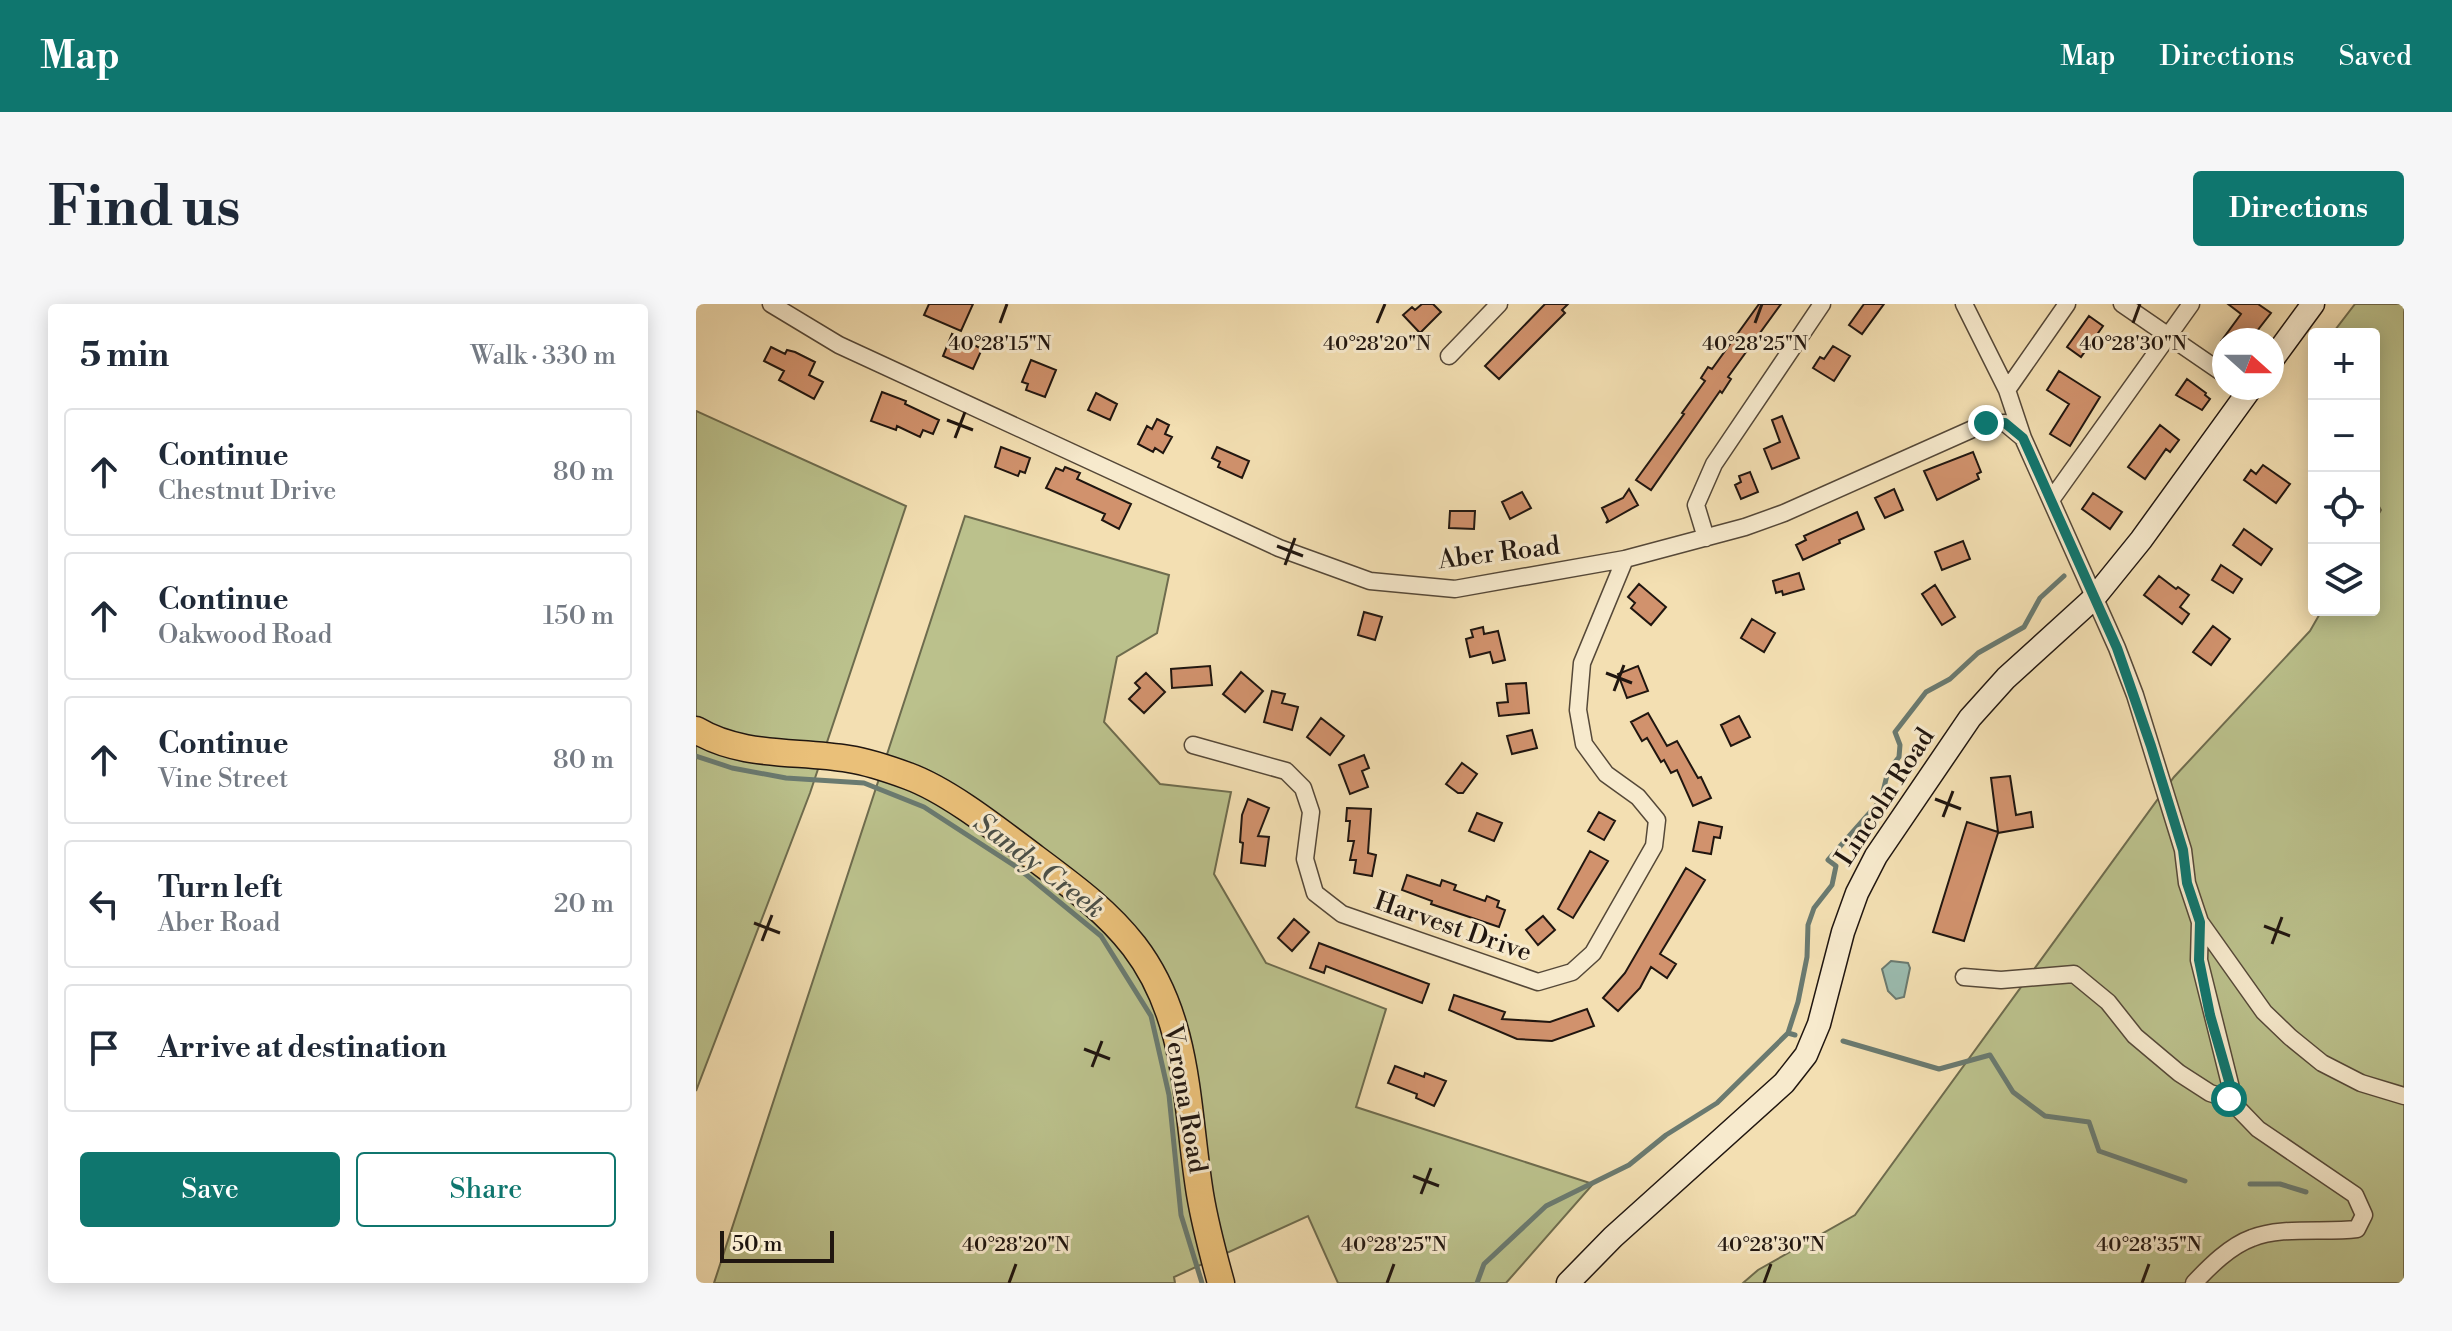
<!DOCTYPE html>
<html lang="en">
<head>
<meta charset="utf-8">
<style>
  :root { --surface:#fff; --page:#f6f6f7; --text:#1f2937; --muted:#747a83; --line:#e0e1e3; --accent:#0f766e }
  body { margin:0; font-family:"Libre Bodoni",serif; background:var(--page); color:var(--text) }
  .controls { position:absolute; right:24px; top:24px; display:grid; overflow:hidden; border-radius:8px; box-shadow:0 4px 20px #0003 }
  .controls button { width:72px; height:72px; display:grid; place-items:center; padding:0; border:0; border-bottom:2px solid var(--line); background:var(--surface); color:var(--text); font:40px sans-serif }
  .compass { position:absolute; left:1516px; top:24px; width:72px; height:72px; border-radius:50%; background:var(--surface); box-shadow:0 4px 20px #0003; rotate:111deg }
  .scale { position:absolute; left:24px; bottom:20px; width:114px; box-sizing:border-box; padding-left:8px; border:4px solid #201610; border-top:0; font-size:22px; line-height:28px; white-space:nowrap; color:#201610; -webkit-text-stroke:6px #f7eacd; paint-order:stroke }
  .stop { position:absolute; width:24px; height:24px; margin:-18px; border:6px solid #0f766e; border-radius:50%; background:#fff }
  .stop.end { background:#0f766e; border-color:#fff; box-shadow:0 2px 8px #0008 }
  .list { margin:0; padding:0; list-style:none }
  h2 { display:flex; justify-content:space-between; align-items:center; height:104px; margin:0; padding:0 32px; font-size:34px }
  h2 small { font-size:26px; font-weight:400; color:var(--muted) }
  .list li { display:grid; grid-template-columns:52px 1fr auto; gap:24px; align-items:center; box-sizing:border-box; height:128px; margin:0 16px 16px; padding:0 16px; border:2px solid var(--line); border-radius:8px }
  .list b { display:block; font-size:30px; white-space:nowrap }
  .list p { margin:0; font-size:26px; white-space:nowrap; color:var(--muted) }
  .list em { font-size:26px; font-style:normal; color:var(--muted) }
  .actions { display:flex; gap:16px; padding:24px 32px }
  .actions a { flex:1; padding:18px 0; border:2px solid var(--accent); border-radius:8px; text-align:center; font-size:28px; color:var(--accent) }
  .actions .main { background:var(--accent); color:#fff }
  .icon { flex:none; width:44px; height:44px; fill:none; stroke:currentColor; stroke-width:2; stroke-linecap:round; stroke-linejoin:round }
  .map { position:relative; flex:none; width:1708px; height:979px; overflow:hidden; border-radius:8px }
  header { display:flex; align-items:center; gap:48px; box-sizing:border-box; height:112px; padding:0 40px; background:var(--accent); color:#fff }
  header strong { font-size:38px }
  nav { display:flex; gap:44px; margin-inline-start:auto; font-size:28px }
  .intro { display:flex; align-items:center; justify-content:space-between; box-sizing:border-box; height:192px; padding:0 48px }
  h1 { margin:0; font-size:56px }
  .button { padding:20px 36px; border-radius:8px; background:var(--accent); color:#fff; font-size:28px; font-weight:700 }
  main { display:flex; gap:48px; padding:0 48px }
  aside { flex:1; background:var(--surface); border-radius:8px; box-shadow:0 4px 20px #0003 }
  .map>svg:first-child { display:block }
</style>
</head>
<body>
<header>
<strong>Map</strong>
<nav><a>Map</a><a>Directions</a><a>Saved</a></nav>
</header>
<div class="intro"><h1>Find us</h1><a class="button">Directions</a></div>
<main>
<aside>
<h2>5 min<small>Walk · 330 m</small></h2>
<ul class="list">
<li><svg class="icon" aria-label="ahead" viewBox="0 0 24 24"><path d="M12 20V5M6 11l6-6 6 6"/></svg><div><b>Continue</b><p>Chestnut Drive</p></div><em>80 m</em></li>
<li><svg class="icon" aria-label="ahead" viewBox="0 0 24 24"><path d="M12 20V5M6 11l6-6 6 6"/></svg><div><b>Continue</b><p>Oakwood Road</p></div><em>150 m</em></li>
<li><svg class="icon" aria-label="ahead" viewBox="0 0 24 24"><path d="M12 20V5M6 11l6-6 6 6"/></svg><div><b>Continue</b><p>Vine Street</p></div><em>80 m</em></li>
<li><svg class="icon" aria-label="left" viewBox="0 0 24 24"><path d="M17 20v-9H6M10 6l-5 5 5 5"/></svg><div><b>Turn left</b><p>Aber Road</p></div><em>20 m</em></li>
<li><svg class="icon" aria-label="arrive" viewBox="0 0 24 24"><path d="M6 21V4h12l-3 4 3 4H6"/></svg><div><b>Arrive at destination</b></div></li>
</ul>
<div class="actions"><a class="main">Save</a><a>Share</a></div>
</aside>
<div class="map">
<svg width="1708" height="979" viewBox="0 0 1708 979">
  <rect width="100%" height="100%" fill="#f3dfb2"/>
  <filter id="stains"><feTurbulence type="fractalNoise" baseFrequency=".0025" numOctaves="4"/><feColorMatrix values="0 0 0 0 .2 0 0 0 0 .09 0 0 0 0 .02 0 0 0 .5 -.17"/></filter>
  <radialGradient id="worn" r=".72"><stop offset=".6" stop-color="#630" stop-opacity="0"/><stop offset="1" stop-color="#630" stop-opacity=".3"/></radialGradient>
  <path fill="#bbc18c" stroke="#6e6c4e" stroke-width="2" d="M 1659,0 L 1708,0 L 1708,979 L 1047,979 L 1062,966 L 1159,911 L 1478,473 L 1614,327 L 1626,306 L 1678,306 L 1678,218 L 1685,206 L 1678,194 L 1678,30 L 1636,30 Z
    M 0,107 L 210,202 L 114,489 L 0,787 Z
    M 269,212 L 473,271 L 461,329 L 421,353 L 408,418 L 464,480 L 535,488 L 518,570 L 570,659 L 690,705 L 660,803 L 897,880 L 810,979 L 642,979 L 612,912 L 478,973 L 479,979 L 18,979 Z"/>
  <path fill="#9bbcb0" stroke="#6a7a70" stroke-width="2" d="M 1195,657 L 1212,659 L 1214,664 L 1208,693 L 1200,695 L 1192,687 L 1186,665 Z"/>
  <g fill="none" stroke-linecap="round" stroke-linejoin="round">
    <path stroke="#6a7a70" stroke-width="5" d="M 0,452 L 36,464 L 90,474 L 168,479 L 228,503 L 322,564 L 405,632 L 455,712 L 473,791 L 485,911 L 506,979
      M 1092,729 L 1102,698 L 1111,653 L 1112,621 L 1118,604 L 1136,581 L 1140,562 L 1132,556 L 1185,496 L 1192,467 L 1203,453 L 1204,441 L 1199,428 L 1230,388 L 1254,375 L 1282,349 L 1328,323 L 1344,294 L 1368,272
      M 1147,737 L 1243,765 L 1294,751 L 1317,788 L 1349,812 L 1393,818 L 1403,847 L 1489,877
      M 1554,880 L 1584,880 L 1610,888
      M 781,979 L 788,960 L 850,902 L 933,861 L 970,831 L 1021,799 L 1092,729 L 1099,731"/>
  </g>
  <path fill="#d1926d" stroke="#201610" stroke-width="2" d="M 233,0 L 277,0 L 265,27 L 228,11 Z
    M 726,0 L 737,0 L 745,8 L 724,29 L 707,11 L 716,3 L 719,6 Z
    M 849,0 L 872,0 L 866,6 L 869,9 L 803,75 L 789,62 Z
    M 1063,0 L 1085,0 L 1032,73 L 1035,75 L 1026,89 L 1024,87 L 955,186 L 940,176 L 988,110 L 986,109 L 1009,77 L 1005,74 L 1012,63 L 1016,65 Z
    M 1168,0 L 1188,0 L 1166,30 L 1153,21 Z
    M 1532,0 L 1562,0 L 1575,9 L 1554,36 L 1526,36 L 1545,10 Z
    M 1393,12 L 1407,22 L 1385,53 L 1371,43 Z
    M 256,30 L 286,45 L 277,65 L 247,52 Z
    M 1137,42 L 1154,52 L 1138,77 L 1117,64 L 1124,53 L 1128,55 Z
    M 75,43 L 89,50 L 91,46 L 99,48 L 119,58 L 113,71 L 127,78 L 118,95 L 83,76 L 88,67 L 68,57 Z
    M 335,56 L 360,66 L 349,93 L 330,86 L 332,80 L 326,78 Z
    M 1363,67 L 1404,93 L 1374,142 L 1354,130 L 1373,100 L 1351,86 Z
    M 1491,75 L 1510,89 L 1509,91 L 1514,95 L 1506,106 L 1480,91 Z
    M 186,88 L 210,97 L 209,100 L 243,116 L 237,130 L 227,126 L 224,133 L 201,122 L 200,126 L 175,117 Z
    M 400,89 L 421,100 L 414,116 L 392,106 Z
    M 1086,112 L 1103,154 L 1076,165 L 1068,145 L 1084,138 L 1076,116 Z
    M 461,115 L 473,121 L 469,130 L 476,133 L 467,149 L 459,144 L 457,148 L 442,140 L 451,122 L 456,125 Z
    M 1464,121 L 1483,136 L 1474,148 L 1470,145 L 1449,175 L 1432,163 Z
    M 305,143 L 334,154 L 329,169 L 324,167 L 322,172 L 299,163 Z
    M 521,143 L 553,157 L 546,174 L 522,163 L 524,158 L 516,154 Z
    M 1277,148 L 1285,168 L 1281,170 L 1283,175 L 1241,196 L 1228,167 Z
    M 1567,161 L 1594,180 L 1580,199 L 1548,176 L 1555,166 L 1560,170 Z
    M 369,163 L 384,169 L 381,175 L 435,200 L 423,225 L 406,216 L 409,210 L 350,184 L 360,164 L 367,167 Z
    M 1054,168 L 1062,188 L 1045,195 L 1039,181 L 1045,178 L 1043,172 Z
    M 933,185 L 942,201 L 910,219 L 912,216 L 906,204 L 927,194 Z
    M 1198,185 L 1207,206 L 1189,214 L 1179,194 Z
    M 826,188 L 835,204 L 814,215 L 806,198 Z
    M 1397,189 L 1426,208 L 1414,225 L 1386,205 Z
    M 754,207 L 779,207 L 778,225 L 753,224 Z
    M 1161,208 L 1168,225 L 1143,236 L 1144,239 L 1107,256 L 1100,241 L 1110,236 L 1108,232 Z
    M 1548,225 L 1576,245 L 1565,261 L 1537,241 Z
    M 1267,237 L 1274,255 L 1246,266 L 1239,248 Z
    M 1525,261 L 1546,275 L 1537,289 L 1516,276 Z
    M 1103,269 L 1108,285 L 1087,291 L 1086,287 L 1080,289 L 1077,277 Z
    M 1463,272 L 1480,285 L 1482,283 L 1493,291 L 1484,303 L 1493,310 L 1486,320 L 1448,291 Z
    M 943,280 L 970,303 L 955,321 L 935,304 L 939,299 L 932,293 Z
    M 1239,281 L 1259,313 L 1246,321 L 1226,290 Z
    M 668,308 L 686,313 L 679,336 L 662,331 Z
    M 1056,315 L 1079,329 L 1068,348 L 1045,334 Z
    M 1517,322 L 1534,335 L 1515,361 L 1497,348 Z
    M 787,323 L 788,330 L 802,327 L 809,356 L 797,359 L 794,348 L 774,353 L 770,335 L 777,333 L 775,326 Z
    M 514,362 L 516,381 L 476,384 L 475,365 Z
    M 942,362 L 952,387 L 931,394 L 922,370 Z
    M 545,368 L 567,387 L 549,408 L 527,390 Z
    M 450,369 L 469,388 L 448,409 L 433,395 L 444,384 L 439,379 Z
    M 830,379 L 833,409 L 803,412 L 801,399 L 812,398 L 810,380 Z
    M 576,387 L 589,390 L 586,399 L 602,403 L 596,426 L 568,418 Z
    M 952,409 L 971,442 L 981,437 L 1002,474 L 1005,473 L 1015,494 L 997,502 L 981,466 L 975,469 L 968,456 L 965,458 L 951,434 L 946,437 L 935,418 Z
    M 1043,412 L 1054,433 L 1035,442 L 1025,421 Z
    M 625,414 L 648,432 L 634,451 L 611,433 Z
    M 836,426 L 841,444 L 816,450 L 811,432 Z
    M 668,451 L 673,464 L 666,467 L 672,483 L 654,490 L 643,461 Z
    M 766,459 L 781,470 L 767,489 L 762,489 L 750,480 Z
    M 1314,472 L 1320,511 L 1335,508 L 1337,523 L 1302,529 L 1268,637 L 1237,628 L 1271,518 L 1302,528 L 1295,474 Z
    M 552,495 L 573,504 L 562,532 L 573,533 L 569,562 L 545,559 L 547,539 L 544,538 L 546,511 Z
    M 651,504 L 675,505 L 672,549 L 680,551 L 676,572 L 658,569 L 660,556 L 654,556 L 658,537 L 652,537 L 654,517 L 650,517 Z
    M 903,508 L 919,517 L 908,536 L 892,527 Z
    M 781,509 L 806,519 L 798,537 L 773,527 Z
    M 1003,518 L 1026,523 L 1024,534 L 1018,533 L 1015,550 L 997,547 Z
    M 894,547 L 912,557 L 877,614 L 862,605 Z
    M 990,564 L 1009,576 L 964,650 L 980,660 L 971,674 L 955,663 L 944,684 L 922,707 L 907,694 L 929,669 Z
    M 711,571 L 744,582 L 746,576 L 760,581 L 758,586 L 789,597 L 791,592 L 803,597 L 801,603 L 809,606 L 803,623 L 735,600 L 736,597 L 706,586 Z
    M 847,612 L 859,626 L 842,641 L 830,626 Z
    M 598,615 L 613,628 L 596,647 L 582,634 Z
    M 623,639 L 733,680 L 726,699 L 630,662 L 628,669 L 614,664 Z
    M 758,691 L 809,708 L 806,715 L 854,718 L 891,705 L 898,722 L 856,737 L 821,735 L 753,706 Z
    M 699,762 L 728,773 L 729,769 L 750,777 L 738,802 L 720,794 L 721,790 L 692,779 Z"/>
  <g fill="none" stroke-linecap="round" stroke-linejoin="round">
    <defs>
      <path id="street" d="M 75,0 L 143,41 L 583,244 L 674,277 L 759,285 L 929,255 L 1049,223 L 1088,209 L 1290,119 L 1309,119 L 1327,134
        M 1268,0 L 1311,86 L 1327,134 L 1421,344 L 1439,391 L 1487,546 L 1491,579 L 1504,618 L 1568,708 L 1594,733 L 1626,759 L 1665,779 L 1708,792
        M 1426,0 L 1528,70
        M 753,52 L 803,0
        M 1311,86 L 1371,0
        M 1355,196 L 1495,0
        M 1010,234 L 1000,201 L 1018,160 L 1126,0
        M 497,441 L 590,467 L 607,484 L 615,508 L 609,555 L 619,589 L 646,610 L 842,678 L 876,668 L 897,649 L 958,542 L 961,516 L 942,493 L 910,470 L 888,440 L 882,406 L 886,359 L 929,255
        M 1268,673 L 1305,676 L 1378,670 L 1412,698 L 1439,732 L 1483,769 L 1514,789 L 1533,795
        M 1498,979 C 1514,962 1534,942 1556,934 C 1585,922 1629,929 1661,925 L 1668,911 L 1659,891 L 1562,825 L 1533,795 L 1535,784 L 1503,656 L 1504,618"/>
      <path id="secondary" d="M 1576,56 L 1617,0
        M 872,979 L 917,933 L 1088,779 L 1110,751 L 1123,720 L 1147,628 L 1161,589 L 1180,552 L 1274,414 L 1310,374 L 1398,294 L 1445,236 L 1555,84"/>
      <path id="primary" d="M 0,426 C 47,454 101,446 153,455 C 172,458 193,465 212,472 C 253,487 303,527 339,554 C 375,581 410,606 438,642 C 494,715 490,804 504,890 C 509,920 517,950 525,979"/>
    </defs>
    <use href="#street" stroke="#554838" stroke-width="19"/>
    <use href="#secondary" stroke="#201610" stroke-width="25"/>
    <use href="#primary" stroke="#201610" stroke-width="29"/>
    <use href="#street" stroke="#f7eacd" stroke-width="16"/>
    <use href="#secondary" stroke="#f7eacd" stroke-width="22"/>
    <use href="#primary" stroke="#eac079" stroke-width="26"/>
  </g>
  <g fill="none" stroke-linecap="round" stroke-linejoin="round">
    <path stroke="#0f766e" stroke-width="10" d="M 1290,119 L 1309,119 L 1327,134 L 1421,344 L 1455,442 L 1487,546 L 1491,579 L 1504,618 L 1503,656 L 1514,711 L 1535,784 L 1533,795"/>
  </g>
  <path fill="none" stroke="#201610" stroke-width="3" d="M 304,19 L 311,0M 681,19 L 689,0M 1059,19 L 1066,0M 1437,19 L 1444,0M 251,116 L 277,126M 259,134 L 269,108M 581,242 L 607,252M 589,261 L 599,234M 910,369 L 936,379M 918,387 L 928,361M 1239,495 L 1265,505M 1247,513 L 1257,487M 58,619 L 84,629M 1568,622 L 1594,632M 66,637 L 76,611M 1576,640 L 1586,613M 388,745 L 414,755M 396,763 L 406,737M 717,872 L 743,882M 725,890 L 735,864M 313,979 L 320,960M 691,979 L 698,960M 1068,979 L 1075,960M 1446,979 L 1453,960"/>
  <g text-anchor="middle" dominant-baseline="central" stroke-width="6" stroke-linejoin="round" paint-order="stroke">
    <g font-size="26" fill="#201610" stroke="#f7eacd">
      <text transform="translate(803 249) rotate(-7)">Aber Road</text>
      <text transform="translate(1189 493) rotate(-57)">Lincoln Road</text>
      <text transform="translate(757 623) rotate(19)">Harvest Drive</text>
      <text transform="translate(489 795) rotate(80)">Verona Road</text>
    </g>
    <g font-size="28" font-style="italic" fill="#4b5048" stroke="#f7eacd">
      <text transform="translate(343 562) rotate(37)">Sandy Creek</text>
    </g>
  </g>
  <g font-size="20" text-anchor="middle" fill="#201610" stroke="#f7eacd" stroke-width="6" stroke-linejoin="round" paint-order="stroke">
    <text x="304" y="46">40°28'15"N</text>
    <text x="681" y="46">40°28'20"N</text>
    <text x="1059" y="46">40°28'25"N</text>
    <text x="1437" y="46">40°28'30"N</text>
    <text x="320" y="947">40°28'20"N</text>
    <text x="698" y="947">40°28'25"N</text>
    <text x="1075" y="947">40°28'30"N</text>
    <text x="1453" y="947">40°28'35"N</text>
  </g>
  <rect width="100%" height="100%" filter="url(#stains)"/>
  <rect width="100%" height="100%" fill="url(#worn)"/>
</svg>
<div class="controls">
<button>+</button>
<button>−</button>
<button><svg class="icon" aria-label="locate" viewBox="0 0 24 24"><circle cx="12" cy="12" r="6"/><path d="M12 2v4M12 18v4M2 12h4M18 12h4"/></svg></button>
<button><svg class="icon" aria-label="layers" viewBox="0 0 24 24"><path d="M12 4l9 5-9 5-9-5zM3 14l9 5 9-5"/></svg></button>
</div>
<svg class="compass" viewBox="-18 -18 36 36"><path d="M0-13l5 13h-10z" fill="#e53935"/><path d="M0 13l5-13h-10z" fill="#747a83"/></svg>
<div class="scale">50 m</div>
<div class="stop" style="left:1533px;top:795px"></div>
<div class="stop end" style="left:1290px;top:119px"></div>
</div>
</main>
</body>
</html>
